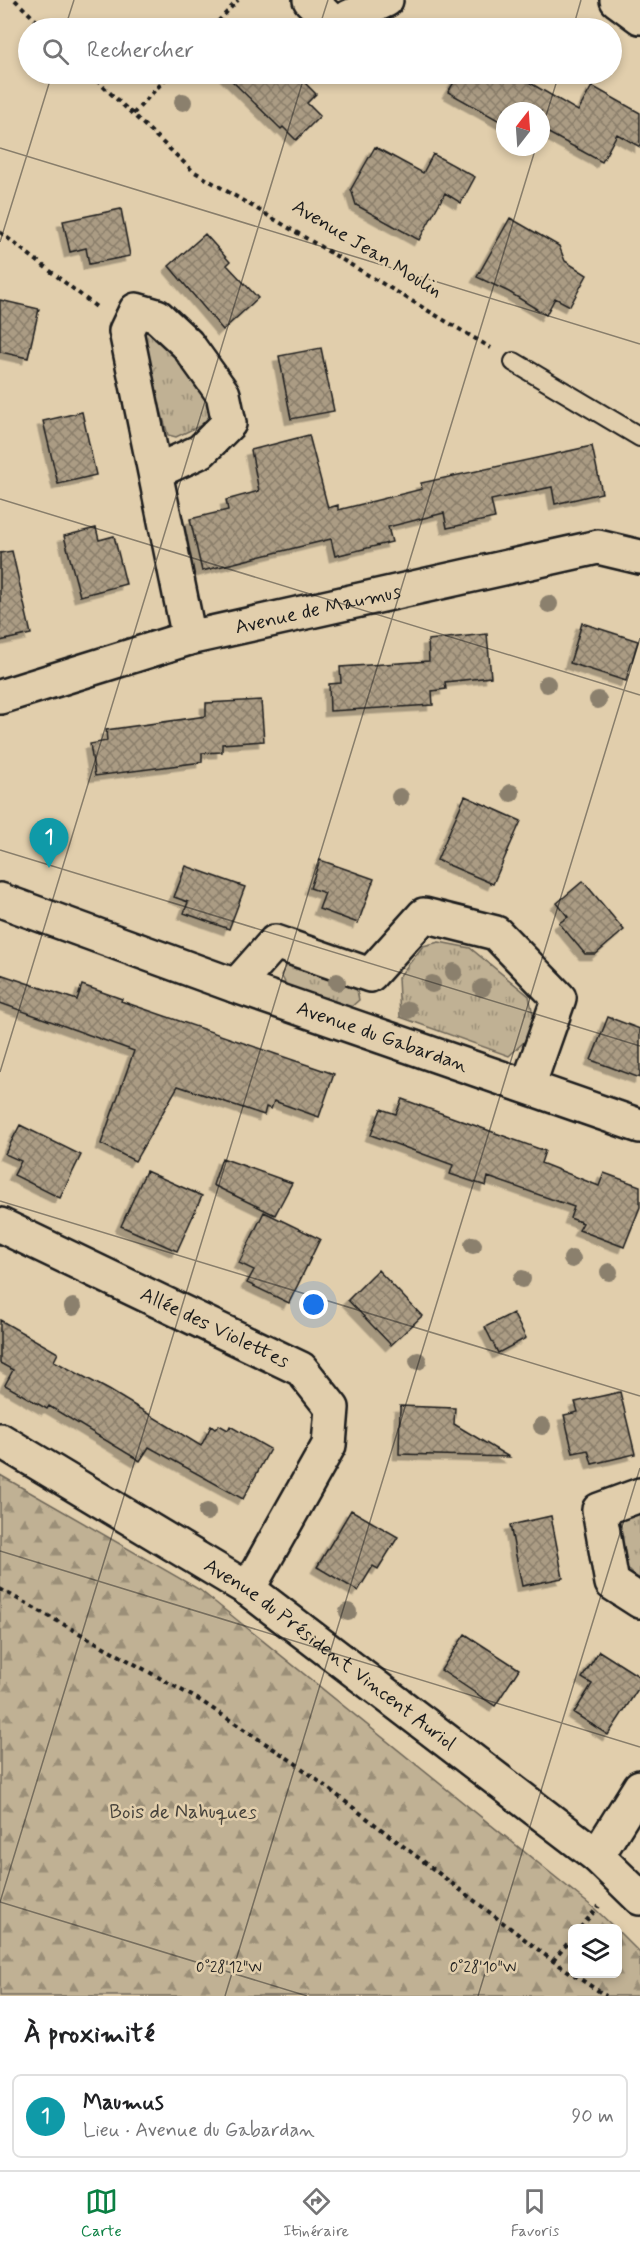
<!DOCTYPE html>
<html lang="fr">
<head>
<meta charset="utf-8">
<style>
  :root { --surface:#fff; --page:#f2f2f2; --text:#202124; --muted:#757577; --line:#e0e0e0; --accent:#0b8043 }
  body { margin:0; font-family:Mynerve,sans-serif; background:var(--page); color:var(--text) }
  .controls { position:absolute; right:18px; bottom:18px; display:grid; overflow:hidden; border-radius:9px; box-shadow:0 3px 9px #0003 }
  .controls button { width:54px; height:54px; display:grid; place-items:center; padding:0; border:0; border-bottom:2px solid var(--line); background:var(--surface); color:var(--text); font:30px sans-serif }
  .compass { position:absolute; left:496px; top:102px; width:54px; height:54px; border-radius:50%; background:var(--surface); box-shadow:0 3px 9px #0003; rotate:17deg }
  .you { position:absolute; left:314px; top:1305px; width:21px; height:21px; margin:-15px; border:4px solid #fff; border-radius:50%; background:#1a73e8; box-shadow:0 0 0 9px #1a73e833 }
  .badge { display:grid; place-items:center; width:39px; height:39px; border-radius:50%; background:var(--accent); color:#fff; font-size:20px; font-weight:700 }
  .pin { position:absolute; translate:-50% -50px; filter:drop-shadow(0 2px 3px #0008) }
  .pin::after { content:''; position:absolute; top:32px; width:21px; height:18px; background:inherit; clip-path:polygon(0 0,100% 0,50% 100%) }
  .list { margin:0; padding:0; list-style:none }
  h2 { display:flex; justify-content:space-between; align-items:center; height:78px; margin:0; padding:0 24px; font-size:26px }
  h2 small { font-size:20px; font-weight:400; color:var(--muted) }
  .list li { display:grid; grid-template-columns:39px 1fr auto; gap:18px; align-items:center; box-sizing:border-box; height:84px; margin:0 12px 12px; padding:0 12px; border:2px solid var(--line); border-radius:9px }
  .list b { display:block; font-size:22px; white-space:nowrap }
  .list p { margin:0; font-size:20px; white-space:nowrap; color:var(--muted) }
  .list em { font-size:20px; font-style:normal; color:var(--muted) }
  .icon { flex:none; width:33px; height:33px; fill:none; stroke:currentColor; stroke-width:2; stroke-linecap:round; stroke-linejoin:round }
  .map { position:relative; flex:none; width:640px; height:1996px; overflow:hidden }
  .search { position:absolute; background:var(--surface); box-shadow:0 3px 9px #0003; left:18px; right:18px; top:18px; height:66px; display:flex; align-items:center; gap:15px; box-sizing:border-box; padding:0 21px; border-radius:33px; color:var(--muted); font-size:22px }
  .sheet { height:174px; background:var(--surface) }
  nav { display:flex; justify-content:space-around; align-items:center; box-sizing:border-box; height:84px; border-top:2px solid var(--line); background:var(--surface); font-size:16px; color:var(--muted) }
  nav a { display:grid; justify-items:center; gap:3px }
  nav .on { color:var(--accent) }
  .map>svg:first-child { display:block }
</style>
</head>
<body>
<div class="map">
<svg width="640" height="1996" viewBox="0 0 640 1996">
  <defs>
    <pattern id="grass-tufts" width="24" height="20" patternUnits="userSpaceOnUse" patternTransform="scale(1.5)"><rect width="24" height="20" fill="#c0b194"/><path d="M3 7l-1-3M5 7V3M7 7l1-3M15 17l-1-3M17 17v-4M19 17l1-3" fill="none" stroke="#9b8f78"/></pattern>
    <pattern id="forest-firs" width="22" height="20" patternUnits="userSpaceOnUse" patternTransform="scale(1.5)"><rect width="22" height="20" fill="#c0b194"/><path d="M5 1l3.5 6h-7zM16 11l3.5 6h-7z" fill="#9b8f78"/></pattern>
    <pattern id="building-cross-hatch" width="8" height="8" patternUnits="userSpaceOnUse" patternTransform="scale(1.5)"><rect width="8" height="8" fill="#ab9c84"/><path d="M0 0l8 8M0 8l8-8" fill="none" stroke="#8a7e6b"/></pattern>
    <filter id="shadow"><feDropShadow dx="-5.5" dy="5.5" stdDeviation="0" flood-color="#0004"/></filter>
  </defs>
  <rect width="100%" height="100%" fill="#e1ceac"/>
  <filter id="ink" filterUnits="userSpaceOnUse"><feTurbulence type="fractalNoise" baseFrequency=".0167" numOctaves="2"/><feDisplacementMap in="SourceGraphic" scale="12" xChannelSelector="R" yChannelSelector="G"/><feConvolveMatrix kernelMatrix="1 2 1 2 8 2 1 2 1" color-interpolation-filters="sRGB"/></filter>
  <g filter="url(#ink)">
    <path fill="url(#grass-tufts)" stroke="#6e6658" stroke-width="1.5" d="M 141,331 L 157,335 L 196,377 L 215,402 L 206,423 L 176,437 L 168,435 L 142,345 Z
      M 439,942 L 470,948 L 529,996 L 534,1019 L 526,1040 L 509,1056 L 400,1017 L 398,978 L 423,946 Z
      M 287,965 L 353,988 L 357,990 L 359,1000 L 350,1008 L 287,986 L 281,975 Z
      M 640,1508 L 640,1579 C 622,1569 605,1536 623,1518 C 628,1514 635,1511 640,1508 Z"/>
    <path fill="url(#forest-firs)" stroke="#6e6658" stroke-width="1.5" d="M 0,1475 L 200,1590 L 595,1909 L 615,1928 L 572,1928 L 572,1974 L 618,1974 L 618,1931 L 640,1953 L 640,1996 L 0,1996 Z"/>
    <path fill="url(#building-cross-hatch)" stroke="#1c1c1c" stroke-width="1.5" filter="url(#shadow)" d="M 225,74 L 296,74 L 316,94 L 307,103 L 320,116 L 296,140 L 283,127 L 281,129 Z
      M 459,74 L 522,74 L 520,77 L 578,111 L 592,86 L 640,113 L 640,147 L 617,134 L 602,162 L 541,129 L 541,111 L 509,111 L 505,109 L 505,124 L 448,92 Z
      M 375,147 L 423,173 L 433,154 L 475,177 L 461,203 L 445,193 L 419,240 L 356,205 L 351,189 Z
      M 121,209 L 130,256 L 89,264 L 86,248 L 70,252 L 63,221 Z
      M 510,218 L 559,246 L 565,261 L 587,275 L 570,306 L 555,298 L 546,315 L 509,292 L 477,277 Z
      M 205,234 L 230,262 L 227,265 L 258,298 L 223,330 L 169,266 Z
      M 0,300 L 39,309 L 28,358 L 0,352 Z
      M 321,348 L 334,411 L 291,419 L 279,356 Z
      M 82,412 L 96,475 L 58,484 L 43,421 Z
      M 309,435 L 328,508 L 338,505 L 338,510 L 422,489 L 421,483 L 592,446 L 602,493 L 555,504 L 552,487 L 491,500 L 495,518 L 447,528 L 444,513 L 388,527 L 392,542 L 335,556 L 331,539 L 202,571 L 190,519 L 228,510 L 226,500 L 259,491 L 251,450 Z
      M 96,528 L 99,540 L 114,536 L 126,584 L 80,596 L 64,536 Z
      M 12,551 L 31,634 L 0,641 L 0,553 Z
      M 582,623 L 638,641 L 626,681 L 570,663 Z
      M 487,634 L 491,677 L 445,682 L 446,689 L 432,691 L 433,705 L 330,711 L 329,684 L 341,683 L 340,667 L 429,661 L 428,640 Z
      M 261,700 L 264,741 L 222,744 L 222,752 L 202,753 L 202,762 L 95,776 L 90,744 L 107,741 L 106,730 L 206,716 L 206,703 Z
      M 465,796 L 521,821 L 493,884 L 437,860 Z
      M 320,860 L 374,879 L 358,923 L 319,909 L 325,893 L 310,888 Z
      M 186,866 L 245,887 L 229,929 L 184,913 L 188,902 L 174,897 Z
      M 583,881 L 624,930 L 596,954 L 585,954 L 559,923 L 568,917 L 557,903 Z
      M 0,974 L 77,1000 L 82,985 L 122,999 L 121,1001 L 334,1074 L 319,1117 L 274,1101 L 271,1109 L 266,1107 L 264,1115 L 178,1086 L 135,1161 L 101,1144 L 134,1051 L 0,1003 Z
      M 608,1017 L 640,1029 L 640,1078 L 591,1060 Z
      M 402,1099 L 545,1151 L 541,1163 L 599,1186 L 604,1173 L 640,1186 L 640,1207 L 624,1247 L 579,1230 L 583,1223 L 570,1218 L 574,1207 L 488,1177 L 486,1186 L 450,1174 L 453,1165 L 371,1135 L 381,1109 L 396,1114 Z
      M 20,1125 L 81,1155 L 60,1198 L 14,1175 L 21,1161 L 5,1154 Z
      M 222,1158 L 292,1183 L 275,1215 L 213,1185 Z
      M 146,1171 L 202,1196 L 177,1251 L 121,1226 Z
      M 264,1212 L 320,1239 L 289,1303 L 247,1283 L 254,1270 L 239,1263 Z
      M 378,1270 L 422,1316 L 391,1345 L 348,1300 Z
      M 513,1313 L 526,1338 L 498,1353 L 485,1327 Z
      M 0,1320 L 58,1353 L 54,1361 L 109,1390 L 201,1446 L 211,1426 L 215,1429 L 219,1425 L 228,1430 L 230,1426 L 270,1449 L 243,1499 L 149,1447 L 140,1461 L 49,1406 L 47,1409 L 5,1385 L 13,1370 L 0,1363 Z
      M 620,1392 L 635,1454 L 592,1464 L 588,1450 L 573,1453 L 564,1415 L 578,1412 L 575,1402 Z
      M 400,1406 L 455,1408 L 454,1424 L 509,1457 L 399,1454 Z
      M 351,1510 L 398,1537 L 378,1569 L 373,1566 L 358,1591 L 317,1567 Z
      M 551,1516 L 563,1578 L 522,1586 L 510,1525 Z
      M 465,1634 L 519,1669 L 495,1706 L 441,1670 Z
      M 599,1651 L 640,1677 L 640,1686 L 608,1735 L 574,1713 L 592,1684 L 582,1678 Z"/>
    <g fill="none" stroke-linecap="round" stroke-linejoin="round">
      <defs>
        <path id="lane" d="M 514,362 L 640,437"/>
        <g id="street">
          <path d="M 310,0 L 334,24 L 386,0"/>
          <path d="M 617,0 L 640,17"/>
          <path d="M 155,472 L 201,451 L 229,423 L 223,394 L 187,344 L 157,316 L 136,310 L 126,331 L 189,638"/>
          <path id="s1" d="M 0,697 L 189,638 L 598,547 L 640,557"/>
          <path id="s2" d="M 0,900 L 236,986 L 640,1126"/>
          <path d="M 236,986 L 275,942 L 370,975 L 424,915 L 496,933 L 559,998 L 528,1086"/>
          <path id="s3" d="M 0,1225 L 301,1369 L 332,1408 L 329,1445 L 248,1589"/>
          <path id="s4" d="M 0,1440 L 248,1589 L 597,1856 L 640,1898"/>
          <path d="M 640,1495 L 599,1510 L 612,1583 L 640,1601"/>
          <path d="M 597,1856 L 640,1787"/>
        </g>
      </defs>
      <use href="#lane" stroke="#1c1c1c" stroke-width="22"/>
      <use href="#street" stroke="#1c1c1c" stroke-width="38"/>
      <path stroke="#1c1c1c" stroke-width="4" stroke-dasharray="4.5 4.5" stroke-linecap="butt" d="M 15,0 L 44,28
        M 212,28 L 238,0
        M 90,74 L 193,171 L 491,348
        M 133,114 L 170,74
        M 0,232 L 99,309
        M 0,1589 L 201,1701 L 295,1763 L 553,1961 L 606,1996
        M 580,1928 L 599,1906
        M 553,1961 L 572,1938"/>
      <use href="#lane" stroke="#e1ceac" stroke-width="18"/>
      <use href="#street" stroke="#e1ceac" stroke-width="33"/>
    </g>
    <g fill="#8b806d">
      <circle cx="183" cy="102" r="9"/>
      <circle cx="549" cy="604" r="9"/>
      <circle cx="547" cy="684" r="9"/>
      <circle cx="598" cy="700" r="9"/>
      <circle cx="511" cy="793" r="9"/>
      <circle cx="400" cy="797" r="9"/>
      <circle cx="454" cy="972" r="9"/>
      <circle cx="337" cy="982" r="9"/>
      <circle cx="432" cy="984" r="9"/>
      <circle cx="482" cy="988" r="9"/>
      <circle cx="408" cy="1010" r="9"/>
      <circle cx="473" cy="1245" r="9"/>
      <circle cx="572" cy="1259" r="9"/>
      <circle cx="609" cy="1272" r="9"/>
      <circle cx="522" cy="1279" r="9"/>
      <circle cx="73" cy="1307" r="9"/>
      <circle cx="418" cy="1361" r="9"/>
      <circle cx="542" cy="1426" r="9"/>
      <circle cx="207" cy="1512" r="9"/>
      <circle cx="348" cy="1612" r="9"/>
    </g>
  </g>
  <path fill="none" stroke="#1c1c1c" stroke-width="1.5" stroke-opacity="0.45" d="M 65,28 L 74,0M 319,28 L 328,0M 573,28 L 581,0M 541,132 L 559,74M 0,148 L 640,344M 0,242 L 52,74M 0,499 L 640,695M 0,850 L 640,1046M 0,1072 L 305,74M 0,1201 L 640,1396M 0,1551 L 640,1747M 0,1902 L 536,147M 0,1902 L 307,1996M 225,1996 L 640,638M 478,1996 L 640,1468"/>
  <g text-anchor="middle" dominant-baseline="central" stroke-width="5" stroke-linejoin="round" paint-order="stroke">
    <g font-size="20" fill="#1c1c1c" stroke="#e1ceac">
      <text transform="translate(367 249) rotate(31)">Avenue Jean Moulin</text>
      <text stroke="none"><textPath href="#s1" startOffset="330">Avenue de Maumus</textPath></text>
      <text stroke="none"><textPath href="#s2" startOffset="406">Avenue du Gabardan</textPath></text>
      <text stroke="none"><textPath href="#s3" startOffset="238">Allée des Violettes</textPath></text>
      <text stroke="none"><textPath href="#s4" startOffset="394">Avenue du Président Vincent Auriol</textPath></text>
    </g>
    <g font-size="20" fill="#45413a" stroke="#e1ceac">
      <text x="183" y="1812">Bois de Nahuques</text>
    </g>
  </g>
  <g font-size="15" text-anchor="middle" fill="#1c1c1c" stroke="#e1ceac" stroke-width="5" stroke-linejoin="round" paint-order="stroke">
    <text x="229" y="1972">0°28'12"W</text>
    <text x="483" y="1972">0°28'10"W</text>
  </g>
</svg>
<div class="controls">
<button><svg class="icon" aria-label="layers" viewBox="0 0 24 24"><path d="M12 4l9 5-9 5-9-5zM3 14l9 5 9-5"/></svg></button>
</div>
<svg class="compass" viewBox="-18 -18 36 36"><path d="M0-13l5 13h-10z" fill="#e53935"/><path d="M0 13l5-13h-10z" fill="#757577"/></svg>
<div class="you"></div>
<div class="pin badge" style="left:49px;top:868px;background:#0f9aa8">1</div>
<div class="search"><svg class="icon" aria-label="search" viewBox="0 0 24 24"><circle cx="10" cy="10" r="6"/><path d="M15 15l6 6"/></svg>Rechercher</div>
</div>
<section class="sheet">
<h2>À proximité<small></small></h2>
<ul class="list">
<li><span class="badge" style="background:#0f9aa8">1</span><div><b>Maumus</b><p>Lieu · Avenue du Gabardan</p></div><em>90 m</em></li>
</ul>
</section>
<nav>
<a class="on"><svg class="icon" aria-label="map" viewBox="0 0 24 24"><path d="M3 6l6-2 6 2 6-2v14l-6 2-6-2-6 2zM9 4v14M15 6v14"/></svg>Carte</a>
<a><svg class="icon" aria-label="directions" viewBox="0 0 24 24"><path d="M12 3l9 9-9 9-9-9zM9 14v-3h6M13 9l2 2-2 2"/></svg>Itinéraire</a>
<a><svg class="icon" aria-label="saved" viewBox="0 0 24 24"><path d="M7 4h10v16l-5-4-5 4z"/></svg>Favoris</a>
</nav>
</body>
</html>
